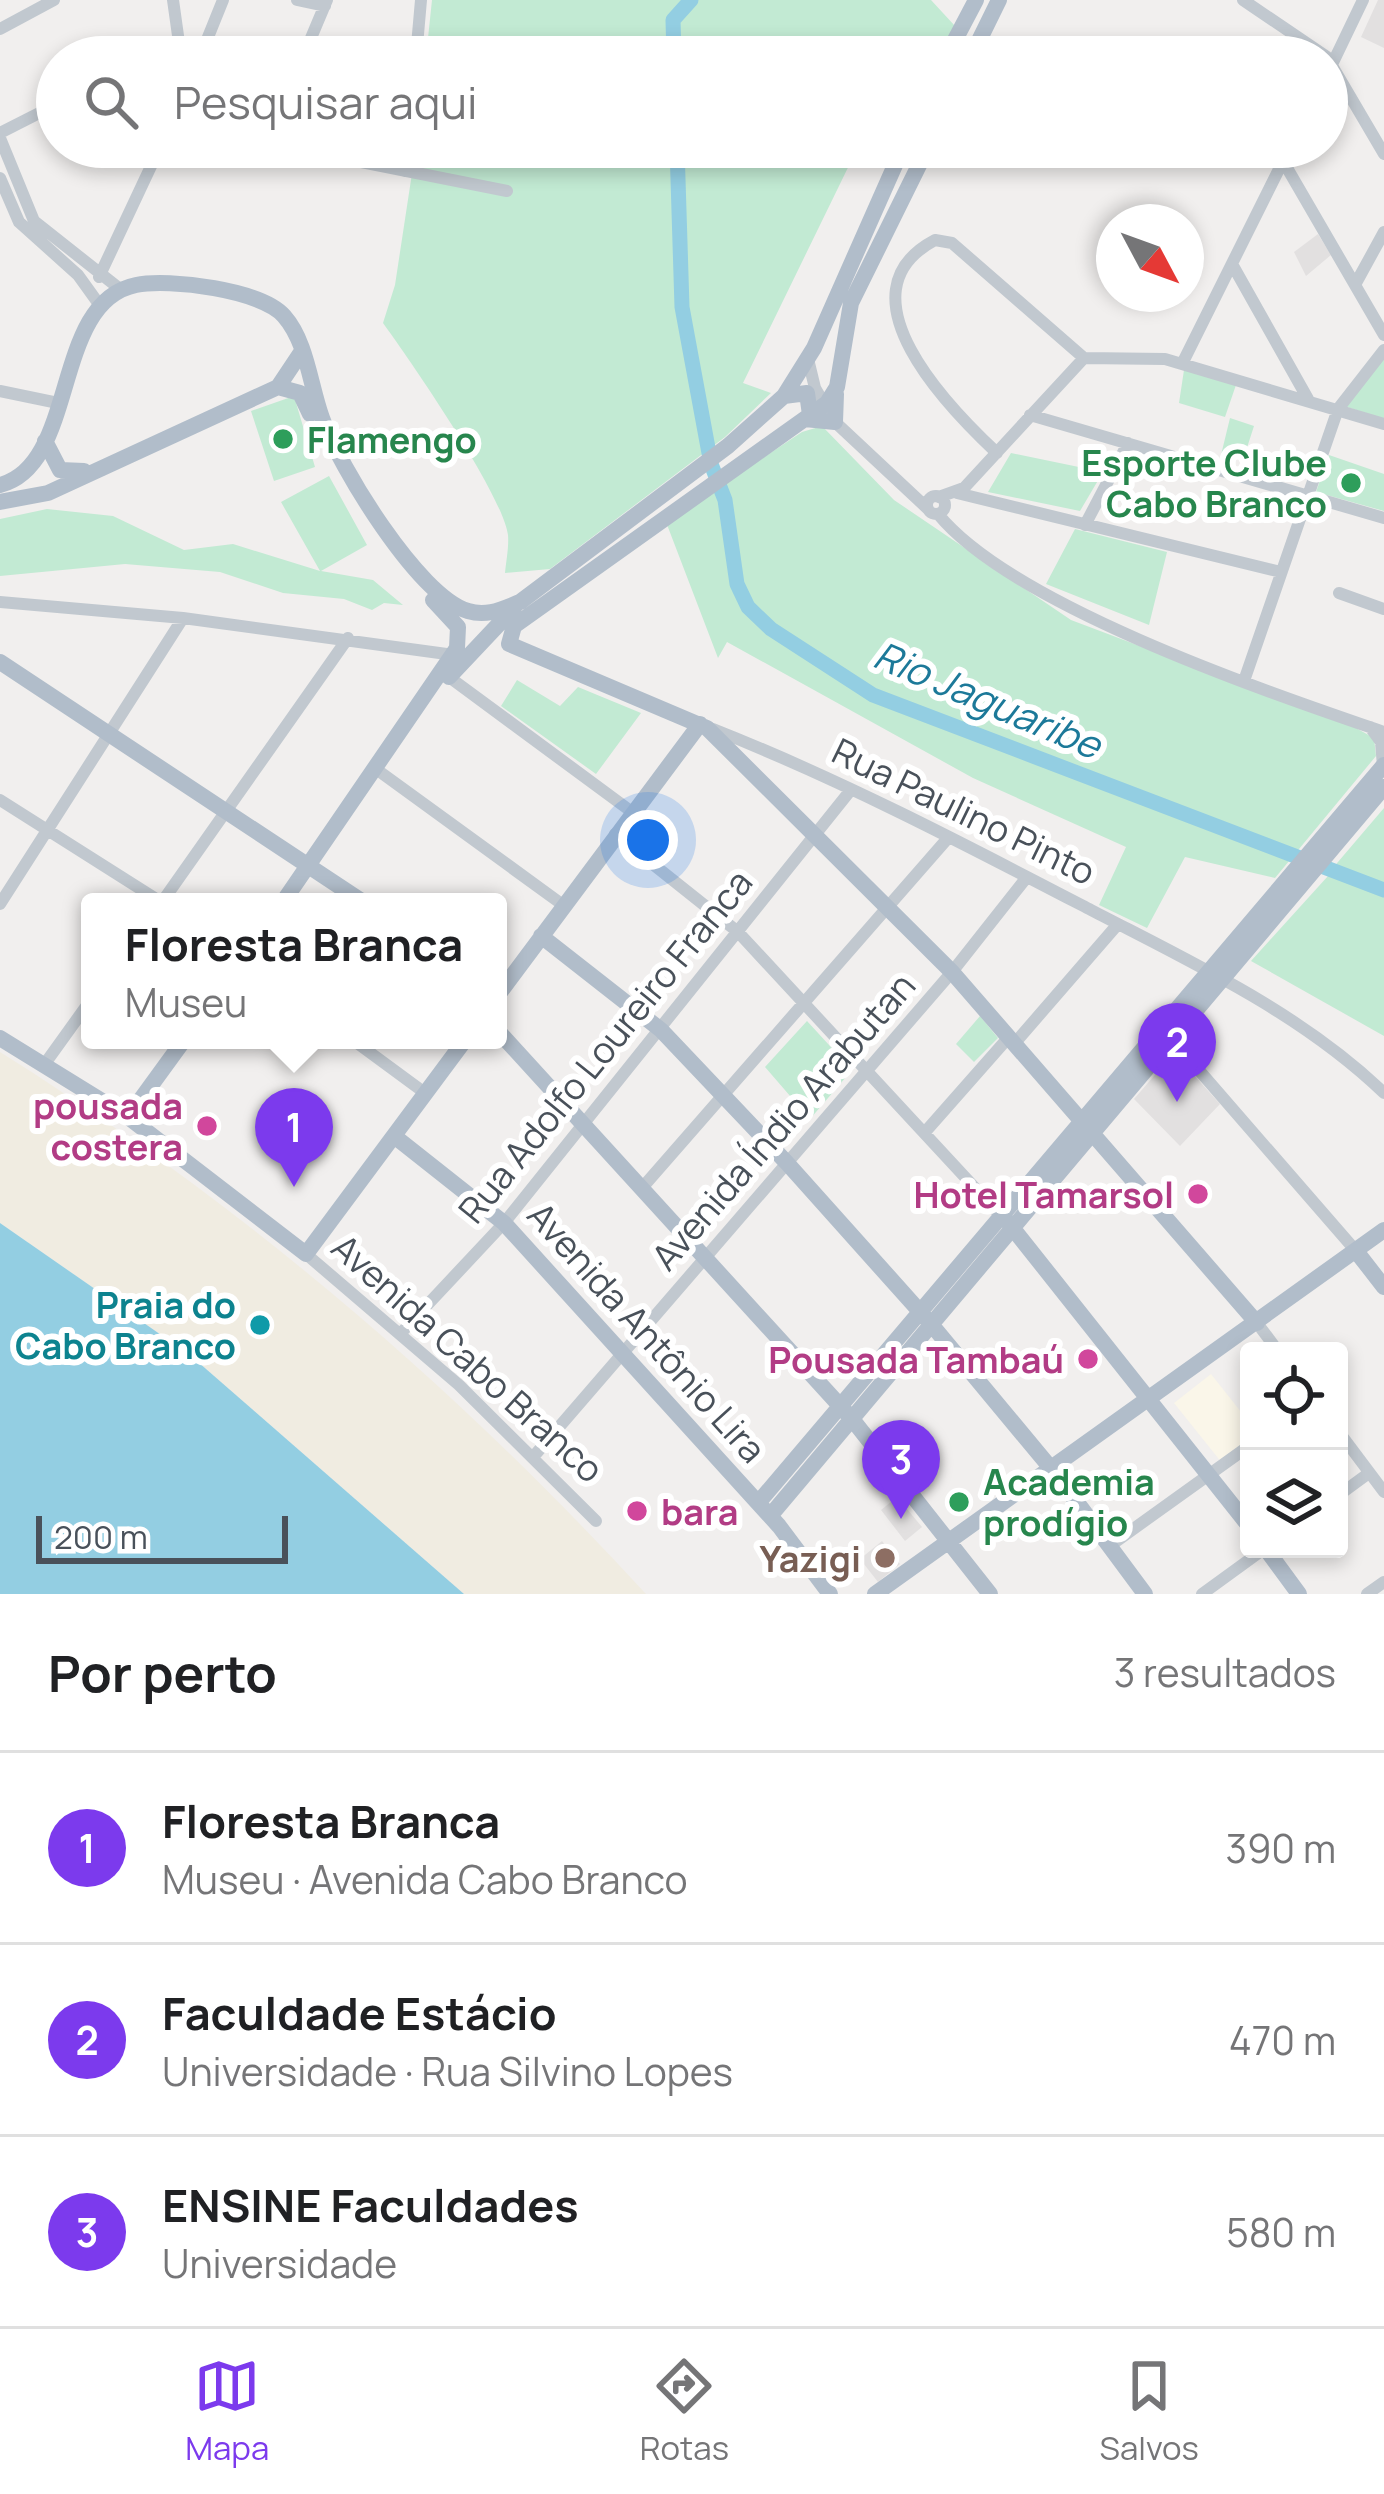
<!DOCTYPE html>
<html lang="pt">
<head>
<meta charset="utf-8">
<style>
  :root { --surface:#fff; --page:#f2f2f2; --text:#202124; --muted:#757577; --line:#e0e0e0; --accent:#7c3aed }
  body { margin:0; font-family:Manrope,sans-serif; background:var(--page); color:var(--text) }
  .controls { position:absolute; right:36px; bottom:36px; display:grid; overflow:hidden; border-radius:12px; box-shadow:0 6px 18px #0003 }
  .controls button { width:108px; height:108px; display:grid; place-items:center; padding:0; border:0; border-bottom:3px solid var(--line); background:var(--surface); color:var(--text); font:60px sans-serif }
  .compass { position:absolute; left:1096px; top:204px; width:108px; height:108px; border-radius:50%; background:var(--surface); box-shadow:0 6px 18px #0003; rotate:131deg }
  .scale { position:absolute; left:36px; bottom:30px; width:252px; box-sizing:border-box; padding-left:12px; border:6px solid #49515a; border-top:0; font-size:33px; line-height:42px; white-space:nowrap; color:#49515a; -webkit-text-stroke:9px #fff; paint-order:stroke }
  .you { position:absolute; left:648px; top:840px; width:42px; height:42px; margin:-30px; border:9px solid #fff; border-radius:50%; background:#1a73e8; box-shadow:0 0 0 18px #1a73e833 }
  .badge { display:grid; place-items:center; width:78px; height:78px; border-radius:50%; background:var(--accent); color:#fff; font-size:39px; font-weight:700 }
  .pin { position:absolute; translate:-50% -99px; filter:drop-shadow(0 3px 6px #0008) }
  .pin::after { content:''; position:absolute; top:63px; width:42px; height:36px; background:inherit; clip-path:polygon(0 0,100% 0,50% 100%) }
  .popup { position:absolute; left:81px; top:893px; width:426px; height:156px; box-sizing:border-box; display:grid; place-content:center; border-radius:12px; background:var(--surface); filter:drop-shadow(0 3px 9px #0005); font-size:39px; white-space:nowrap; color:var(--muted) }
  .popup b { font-size:45px; color:var(--text) }
  .popup::after { content:''; position:absolute; left:50%; top:100%; margin-left:-24px; border:24px solid transparent; border-top-color:var(--surface) }
  .list { margin:0; padding:0; list-style:none }
  h2 { display:flex; justify-content:space-between; align-items:center; height:156px; margin:0; padding:0 48px; font-size:51px }
  h2 small { font-size:39px; font-weight:400; color:var(--muted) }
  .list li { display:grid; grid-template-columns:78px 1fr auto; gap:36px; align-items:center; box-sizing:border-box; height:192px; padding:0 48px; border-top:3px solid var(--line) }
  .list b { display:block; font-size:45px; white-space:nowrap }
  .list p { margin:0; font-size:39px; white-space:nowrap; color:var(--muted) }
  .list em { font-size:39px; font-style:normal; color:var(--muted) }
  .icon { flex:none; width:66px; height:66px; fill:none; stroke:currentColor; stroke-width:2; stroke-linecap:round; stroke-linejoin:round }
  .map { position:relative; flex:none; width:1384px; height:1594px; overflow:hidden }
  .search { position:absolute; background:var(--surface); box-shadow:0 6px 18px #0003; left:36px; right:36px; top:36px; height:132px; display:flex; align-items:center; gap:30px; box-sizing:border-box; padding:0 42px; border-radius:66px; color:var(--muted); font-size:45px }
  .sheet { height:732px; background:var(--surface) }
  nav { display:flex; justify-content:space-around; align-items:center; box-sizing:border-box; height:168px; border-top:3px solid var(--line); background:var(--surface); font-size:33px; color:var(--muted) }
  nav a { display:grid; justify-items:center; gap:6px }
  nav .on { color:var(--accent) }
  .map>svg:first-child { display:block }
</style>
</head>
<body>
<div class="map">
<svg width="1384" height="1594" viewBox="0 0 1384 1594">
  <rect width="100%" height="100%" fill="#f1efee"/>
  <path fill="#faf6e9" d="M 1211,1374 L 1249,1422 L 1249,1441 L 1222,1463 L 1174,1403 Z"/>
  <path fill="#e2e0e0" d="M 1378,0 L 1384,0 L 1384,48 L 1361,37 Z
    M 1318,234 L 1331,255 L 1306,276 L 1294,252 Z
    M 1174,1053 L 1220,1104 L 1180,1146 L 1134,1099 Z
    M 897,1497 L 922,1527 L 905,1541 L 881,1510 Z
    M 882,1541 L 900,1564 L 878,1582 L 860,1559 Z"/>
  <path fill="#c2ead3" d="M 432,0 L 931,0 L 955,26 L 940,57 L 426,57 Z
    M 416,147 L 858,147 L 743,383 L 771,393 L 725,437 L 550,569 L 505,573 C 506,562 509,547 508,535 C 503,495 410,360 383,323 L 395,285 Z
    M 1384,354 L 1384,419 L 1344,406 Z
    M 1184,370 L 1237,382 L 1225,417 L 1179,403 Z
    M 294,396 L 315,467 L 274,481 L 251,411 Z
    M 1230,418 L 1254,426 L 1243,460 L 1221,455 Z
    M 822,426 L 894,500 L 1071,620 L 1354,727 L 1374,738 L 1376,756 L 1275,878 L 1185,857 L 1147,928 L 1099,905 L 1126,847 L 973,778 L 727,642 L 718,658 L 666,522 L 802,432 Z
    M 1011,453 L 1103,472 L 1080,511 L 988,492 Z
    M 1329,455 L 1384,474 L 1384,511 L 1316,492 Z
    M 329,476 L 367,545 L 321,571 L 373,580 L 403,605 L 384,603 L 372,610 L 344,599 L 283,593 L 220,572 L 125,564 L 0,576 L 0,519 L 47,509 L 113,516 L 184,550 L 233,544 L 320,571 L 281,502 Z
    M 1075,529 L 1167,552 L 1149,625 L 1046,584 Z
    M 517,680 L 560,706 L 578,687 L 641,713 L 596,774 L 501,706 Z
    M 1384,808 L 1384,890 L 1332,869 Z
    M 1328,876 L 1384,896 L 1384,1036 L 1251,961 Z
    M 980,1016 L 998,1038 L 974,1062 L 956,1044 Z
    M 807,1021 L 852,1070 L 810,1119 L 765,1067 Z"/>
  <path fill="#f0ece1" d="M 0,1052 C 241,1203 454,1385 646,1594 L 464,1594 L 190,1355 L 0,1223 Z"/>
  <path fill="#93cee2" d="M 0,1223 L 190,1355 L 464,1594 L 0,1594 Z"/>
  <g fill="none" stroke-linecap="round" stroke-linejoin="round">
    <path stroke="#93cee2" stroke-width="15" d="M 674,57 L 673,20 L 691,0
      M 677,147 L 682,307 L 711,464 L 725,500 L 737,584 L 748,607 L 771,629 L 873,695 L 1384,890"/>
    <path stroke="#c1c8cf" stroke-width="12" d="M 173,0 L 181,57
      M 297,0 L 325,6
      M 1243,0 L 1327,57
      M 0,29 L 54,0
      M 147,57 L 178,41
      M 200,57 L 223,0
      M 303,57 L 327,0
      M 416,57 L 421,0
      M 1327,57 L 1384,154
      M 1327,75 L 1363,0
      M 0,133 L 57,104
      M 0,138 L 34,221 L 120,289
      M 286,147 L 507,191
      M 1283,161 L 1384,335
      M 405,171 L 407,147
      M 0,178 L 19,222 L 78,275 L 101,307
      M 1232,264 L 1308,399
      M 99,277 L 160,147
      M 1356,283 L 1384,232
      M 1084,358 L 1165,359 L 1384,424
      M 808,359 L 815,388 L 835,422 L 928,509
      M 1182,364 L 1290,147
      M 0,391 L 58,403
      M 1030,415 L 1384,518
      M 997,453 C 950,409 835,293 935,240 L 952,243 L 1084,358
      M 957,493 L 1281,572
      M927 505a9 9 0 1 1 18 0a9 9 0 1 1-18 0Z
      M 939,497 L 964,488 L 1084,358
      M 938,514 C 1013,606 1268,692 1384,732
      M 1085,525 L 1128,443
      M 1339,593 L 1384,609
      M 0,602 L 183,618 L 454,655
      M 449,677 L 632,812
      M 1245,678 L 1338,409 L 1384,350
      M 1370,727 L 1381,742 L 1383,766
      M 713,729 C 842,780 968,846 1091,910 C 1193,963 1301,1013 1384,1093
      M 376,769 L 563,905
      M 0,800 L 161,902
      M 615,834 L 738,932 L 1001,1216
      M 162,902 L 348,638
      M 0,904 L 183,618
      M 1171,1038 L 1356,1251
      M 353,1040 L 425,1093
      M 1014,1044 L 1118,924
      M 44,1065 L 90,1001
      M 926,1131 L 1008,1038
      M 642,1188 L 948,838
      M 306,1254 L 459,1385 L 596,1521
      M 1257,1323 L 1278,1351
      M 401,1333 L 504,1223 L 850,791
      M 1339,1432 L 1384,1492
      M 534,1456 L 952,972 L 1027,877
      M 1339,1495 L 1369,1473
      M 1111,1545 L 1249,1446
      M 1202,1594 L 1264,1549
      M 1367,1594 L 1384,1582"/>
    <path stroke="#b1bdca" stroke-width="16" d="M 946,57 L 976,0
      M 971,57 L 999,0
      M 928,147 L 851,303 L 837,387 L 827,403 L 514,626 L 509,644 L 707,728 L 952,972 L 1257,1323
      M 278,387 L 300,393 L 310,414
      M 784,396 L 807,393 L 810,415
      M 805,419 L 835,422 L 836,394
      M 45,441 L 60,470 L 84,471
      M 0,485 C 79,465 51,302 136,285 C 169,278 262,290 284,316 C 307,342 310,385 322,418 C 339,466 418,596 468,611 C 487,617 502,609 520,602 L 728,446 L 784,396 L 814,348 L 903,147
      M 0,502 L 48,493 L 278,387 L 302,351
      M 0,662 L 363,902
      M 449,677 L 514,608
      M 283,902 L 457,648 L 458,627 L 433,600
      M 541,936 L 661,1030 L 787,1163 L 931,1324 L 1059,1478 L 1145,1594
      M 498,995 L 700,724
      M 498,1031 L 852,1419 L 990,1594
      M 0,1038 L 128,1117 L 306,1254 L 465,1040
      M 128,1117 L 184,1040
      M 394,1136 L 504,1223 L 779,1526 L 830,1594
      M 1007,1221 L 1249,1526
      M 1356,1251 L 1384,1287
      M 758,1503 L 1384,765
      M 770,1516 L 1384,787
      M 1266,1549 L 1299,1594
      M 875,1594 L 1384,1230"/>
  </g>
  <g fill="#2e9e5b" stroke="#fff" stroke-width="4.5">
    <circle cx="283" cy="439" r="12"/>
    <circle cx="1351" cy="483" r="12"/>
    <circle cx="959" cy="1502" r="12"/>
  </g>
  <g fill="#d1479c" stroke="#fff" stroke-width="4.5">
    <circle cx="207" cy="1126" r="12"/>
    <circle cx="1198" cy="1194" r="12"/>
    <circle cx="1088" cy="1359" r="12"/>
    <circle cx="637" cy="1511" r="12"/>
  </g>
  <circle fill="#0f9aa8" stroke="#fff" stroke-width="4.5" cx="260" cy="1325" r="12"/>
  <circle fill="#8d6e63" stroke="#fff" stroke-width="4.5" cx="885" cy="1558" r="12"/>
  <g text-anchor="middle" dominant-baseline="central" stroke-width="12" stroke-linejoin="round" paint-order="stroke">
    <g font-size="36" font-weight="bold" fill="#27864d" stroke="#fff" text-anchor="start">
      <text x="307" y="439">Flamengo</text>
      <text x="1327" y="462" text-anchor="end">Esporte Clube<tspan x="1327" dy="41">Cabo Branco</tspan></text>
      <text x="983" y="1481">Academia<tspan x="983" dy="41">prodígio</tspan></text>
    </g>
    <g font-size="36" fill="#49515a" stroke="#fff">
      <text transform="translate(964 811) rotate(26)">Rua Paulino Pinto</text>
      <text transform="translate(605 1046) rotate(-51)">Rua Adolfo Loureiro Franca</text>
      <text transform="translate(783 1121) rotate(-49)">Avenida Índio Arabutan</text>
      <text transform="translate(647 1332) rotate(48)">Avenida Antônio Lira</text>
      <text transform="translate(468 1358) rotate(42)">Avenida Cabo Branco</text>
    </g>
    <g font-size="36" font-weight="bold" fill="#b23c85" stroke="#fff" text-anchor="end">
      <text x="183" y="1105">pousada<tspan x="183" dy="41">costera</tspan></text>
      <text x="1174" y="1194">Hotel Tamarsol</text>
      <text x="1064" y="1359">Pousada Tambaú</text>
      <text x="661" y="1511" text-anchor="start">bara</text>
    </g>
    <g font-size="36" font-weight="bold" fill="#0d838f" stroke="#fff" text-anchor="end">
      <text x="236" y="1304">Praia do<tspan x="236" dy="41">Cabo Branco</tspan></text>
    </g>
    <g font-size="36" font-weight="bold" fill="#785e54" stroke="#fff" text-anchor="end">
      <text x="861" y="1558">Yazigi</text>
    </g>
    <g font-size="39" font-style="italic" fill="#1c7999" stroke="#fff">
      <text transform="translate(988 699) rotate(23)">Rio Jaguaribe</text>
    </g>
  </g>
</svg>
<div class="controls">
<button><svg class="icon" aria-label="locate" viewBox="0 0 24 24"><circle cx="12" cy="12" r="6"/><path d="M12 2v4M12 18v4M2 12h4M18 12h4"/></svg></button>
<button><svg class="icon" aria-label="layers" viewBox="0 0 24 24"><path d="M12 4l9 5-9 5-9-5zM3 14l9 5 9-5"/></svg></button>
</div>
<svg class="compass" viewBox="-18 -18 36 36"><path d="M0-13l5 13h-10z" fill="#e53935"/><path d="M0 13l5-13h-10z" fill="#757577"/></svg>
<div class="scale">200 m</div>
<div class="you"></div>
<div class="pin badge" style="left:294px;top:1187px">1</div>
<div class="popup"><b>Floresta Branca</b>Museu</div>
<div class="pin badge" style="left:1177px;top:1102px">2</div>
<div class="pin badge" style="left:901px;top:1519px">3</div>
<div class="search"><svg class="icon" aria-label="search" viewBox="0 0 24 24"><circle cx="10" cy="10" r="6"/><path d="M15 15l6 6"/></svg>Pesquisar aqui</div>
</div>
<section class="sheet">
<h2>Por perto<small>3 resultados</small></h2>
<ul class="list">
<li><span class="badge">1</span><div><b>Floresta Branca</b><p>Museu · Avenida Cabo Branco</p></div><em>390 m</em></li>
<li><span class="badge">2</span><div><b>Faculdade Estácio</b><p>Universidade · Rua Silvino Lopes</p></div><em>470 m</em></li>
<li><span class="badge">3</span><div><b>ENSINE Faculdades</b><p>Universidade</p></div><em>580 m</em></li>
</ul>
</section>
<nav>
<a class="on"><svg class="icon" aria-label="map" viewBox="0 0 24 24"><path d="M3 6l6-2 6 2 6-2v14l-6 2-6-2-6 2zM9 4v14M15 6v14"/></svg>Mapa</a>
<a><svg class="icon" aria-label="directions" viewBox="0 0 24 24"><path d="M12 3l9 9-9 9-9-9zM9 14v-3h6M13 9l2 2-2 2"/></svg>Rotas</a>
<a><svg class="icon" aria-label="saved" viewBox="0 0 24 24"><path d="M7 4h10v16l-5-4-5 4z"/></svg>Salvos</a>
</nav>
</body>
</html>
